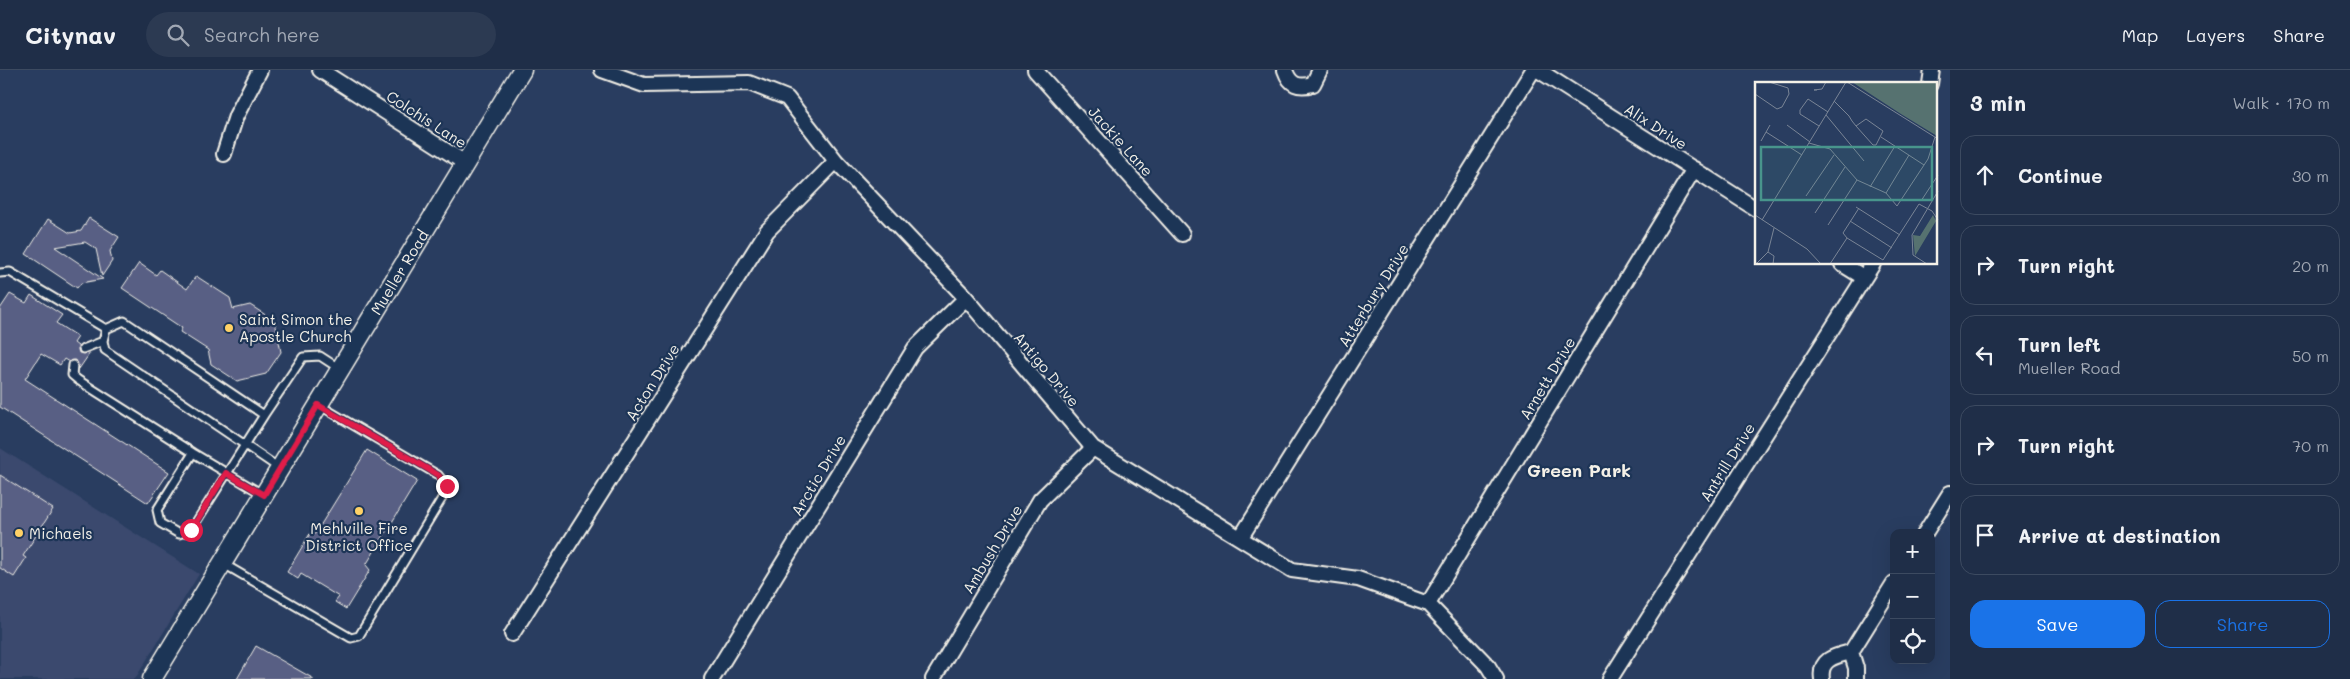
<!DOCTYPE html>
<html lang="en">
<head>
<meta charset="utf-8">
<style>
  :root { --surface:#1f2e48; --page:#2c3a52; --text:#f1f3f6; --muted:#a1a8b4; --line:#3c4a60; --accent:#1a73e8 }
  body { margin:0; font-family:Mali,sans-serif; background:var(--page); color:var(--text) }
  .controls { position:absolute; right:15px; bottom:15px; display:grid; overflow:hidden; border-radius:10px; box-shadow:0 5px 20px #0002 }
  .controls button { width:45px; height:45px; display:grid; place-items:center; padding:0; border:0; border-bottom:1px solid var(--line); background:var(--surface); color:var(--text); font:25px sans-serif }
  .stop { position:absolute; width:15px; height:15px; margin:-11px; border:4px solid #e11d48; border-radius:50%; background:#fff }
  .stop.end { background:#e11d48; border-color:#fff; box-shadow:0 1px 5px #0008 }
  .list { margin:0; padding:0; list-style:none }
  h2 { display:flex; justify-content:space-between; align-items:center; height:65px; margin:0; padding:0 20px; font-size:21px }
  h2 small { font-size:16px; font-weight:400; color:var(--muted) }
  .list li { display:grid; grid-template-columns:32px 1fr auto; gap:15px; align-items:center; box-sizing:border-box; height:80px; margin:0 10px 10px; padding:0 10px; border:1px solid var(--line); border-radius:15px }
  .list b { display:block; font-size:19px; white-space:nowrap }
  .list p { margin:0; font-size:16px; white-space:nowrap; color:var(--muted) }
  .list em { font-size:16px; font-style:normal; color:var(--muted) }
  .actions { display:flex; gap:10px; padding:15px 20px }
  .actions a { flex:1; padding:11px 0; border:1px solid var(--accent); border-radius:15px; text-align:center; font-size:18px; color:var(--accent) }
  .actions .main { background:var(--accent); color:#fff }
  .icon { flex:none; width:28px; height:28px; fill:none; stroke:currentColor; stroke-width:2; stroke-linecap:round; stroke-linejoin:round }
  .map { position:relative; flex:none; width:1950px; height:609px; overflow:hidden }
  header { display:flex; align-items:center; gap:30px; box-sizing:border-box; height:70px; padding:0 25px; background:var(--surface); border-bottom:1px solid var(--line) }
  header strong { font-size:24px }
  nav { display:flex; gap:28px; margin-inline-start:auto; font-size:18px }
  .search { width:350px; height:45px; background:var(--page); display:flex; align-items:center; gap:12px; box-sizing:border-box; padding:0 18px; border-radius:28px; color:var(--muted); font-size:19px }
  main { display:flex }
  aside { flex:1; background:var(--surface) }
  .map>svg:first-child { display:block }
</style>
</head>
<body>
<header>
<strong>Citynav</strong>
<div class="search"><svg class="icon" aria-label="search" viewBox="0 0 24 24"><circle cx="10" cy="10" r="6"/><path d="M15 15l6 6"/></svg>Search here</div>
<nav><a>Map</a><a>Layers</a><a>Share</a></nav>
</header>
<main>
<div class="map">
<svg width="1950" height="609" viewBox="0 0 1950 609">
  <rect width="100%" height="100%" fill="#293d60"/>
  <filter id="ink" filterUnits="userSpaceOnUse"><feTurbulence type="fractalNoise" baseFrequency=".02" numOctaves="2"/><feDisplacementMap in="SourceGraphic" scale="10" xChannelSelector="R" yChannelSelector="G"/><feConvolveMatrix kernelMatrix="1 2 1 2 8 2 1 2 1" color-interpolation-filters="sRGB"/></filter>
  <g filter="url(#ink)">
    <path fill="#3b4a6e" d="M 0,378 L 199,504 L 135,609 L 0,609 Z"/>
    <path fill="#585e84" stroke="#f4f1e8" d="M 89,148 L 119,167 L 110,181 L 112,191 L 102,206 L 96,179 L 85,172 L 55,177 L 103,209 L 81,213 L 77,218 L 26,184 L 48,149 L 70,163 L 81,161 Z
      M 139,193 L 156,205 L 160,200 L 187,219 L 196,206 L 230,228 L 233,239 L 250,235 L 275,251 L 281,282 L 266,304 L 237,311 L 211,294 L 208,280 L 180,262 L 182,258 L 122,218 Z
      M 10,224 L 26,233 L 31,225 L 62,245 L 56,253 L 78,267 L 74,273 L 78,276 L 79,283 L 90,283 L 79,299 L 76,290 L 69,292 L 64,289 L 60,295 L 41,284 L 25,309 L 169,402 L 148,433 L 0,337 L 0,239 Z
      M 367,380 L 417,411 L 366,495 L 370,500 L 346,539 L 335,532 L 339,527 L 301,504 L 298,509 L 287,502 L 311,462 L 315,464 Z
      M 0,405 L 53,439 L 23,486 L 26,488 L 14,507 L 0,498 Z
      M 256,576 L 314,609 L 237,609 Z"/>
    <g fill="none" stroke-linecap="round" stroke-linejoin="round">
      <defs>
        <path id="service" d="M 0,203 L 10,202 L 106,259 L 124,251 L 264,345 L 303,287 L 320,286 L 340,299
          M 106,259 L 103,271 L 105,280 L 279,398
          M 83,279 L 103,271
          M 73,295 L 72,305 L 78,310 L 193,383 L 264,425
          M 193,383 L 157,440 L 160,453 L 179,464 L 191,460 L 264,345
          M 222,493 L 351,568 L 359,566 L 444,425 L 447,416 L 438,405 L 319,335"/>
        <path id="minor" d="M 320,0 L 465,93
          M 602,0 L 644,15 L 749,13 L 787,28 L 836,91 L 966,228 L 1093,378 L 1292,500 L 1358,509 L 1428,534 L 1488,596 L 1496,609
          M 1035,0 L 1182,164
          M 1285,0 C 1290,15 1298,18 1313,14 L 1320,0
          M 1538,0 L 1756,139
          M 1930,14 L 1932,0
          M 224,84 L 236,46 L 260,0
          M 1842,194 L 1863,207
          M 1925,463 L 1950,423
          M 1241,467 L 1533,0
          M 1428,534 L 1694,99
          M 512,564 L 767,161 L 836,91
          M 1851,582 L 1856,598 L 1856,609
          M 712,609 L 915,278 L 966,228
          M 933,609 L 1040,430 L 1093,378
          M 1610,609 L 1873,194
          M 1822,609 C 1819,589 1835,586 1851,582 L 1894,513"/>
        <g id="tertiary">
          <path id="s1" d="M 152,609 L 522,0"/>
        </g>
      </defs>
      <use href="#service" stroke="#f4f1e8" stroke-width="11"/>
      <use href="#minor" stroke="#f4f1e8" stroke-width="18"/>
      <use href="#tertiary" stroke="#f4f1e8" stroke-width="21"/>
      <use href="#service" stroke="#1d3557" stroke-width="7"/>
      <use href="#minor" stroke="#1d3557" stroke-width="14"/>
      <use href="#tertiary" stroke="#1d3557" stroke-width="18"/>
    </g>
  </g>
  <g fill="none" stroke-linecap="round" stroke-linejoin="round" filter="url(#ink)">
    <path stroke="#e11d48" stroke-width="6" d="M 191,460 L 226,403 L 264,425 L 318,335 L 438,405 L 447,416"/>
  </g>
  <g fill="#ffd166" stroke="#1d3557" stroke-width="2">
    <circle cx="229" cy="258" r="5"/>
    <circle cx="359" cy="441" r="5"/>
    <circle cx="19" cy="463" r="5"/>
  </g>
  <g text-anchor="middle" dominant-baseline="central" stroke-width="4.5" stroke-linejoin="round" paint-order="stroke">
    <g font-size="15" fill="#f4f1e8" stroke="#1d3557">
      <text transform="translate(427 49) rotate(33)">Colchis Lane</text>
      <text transform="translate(1656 56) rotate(33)">Alix Drive</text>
      <text transform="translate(1121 71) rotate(48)">Jackie Lane</text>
      <text stroke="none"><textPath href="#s1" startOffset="476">Mueller Road</textPath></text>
      <text transform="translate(1373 225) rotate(-58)">Atterbury Drive</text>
      <text transform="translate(1047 299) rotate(50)">Antigo Drive</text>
      <text transform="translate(1547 308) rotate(-59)">Arnett Drive</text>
      <text transform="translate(652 312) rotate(-58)">Acton Drive</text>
      <text transform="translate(1727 392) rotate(-58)">Antrill Drive</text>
      <text transform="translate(818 405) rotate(-59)">Arctic Drive</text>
      <text transform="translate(992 479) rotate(-59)">Ambush Drive</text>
    </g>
    <g font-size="15" fill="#f4f1e8" stroke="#1d3557" text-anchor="start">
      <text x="239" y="249">Saint Simon the<tspan x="239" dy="17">Apostle Church</tspan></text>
      <text x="359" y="458" text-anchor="middle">Mehlville Fire<tspan x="359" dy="17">District Office</tspan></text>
      <text x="29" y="463">Michaels</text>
    </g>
    <g font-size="18" font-weight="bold" fill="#f4f1e8" stroke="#1d3557">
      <text x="1579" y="400">Green Park</text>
    </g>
  </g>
  <g transform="translate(1755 12)">
    <rect width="182" height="182" fill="#293d60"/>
    <path d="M 97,0 L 182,0 L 182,54 L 146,32 ZM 178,133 L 181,139 L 160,174 L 158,153 L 165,154 Z" fill="#567270"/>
    <path fill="none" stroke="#7a8596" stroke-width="1" d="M 92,0 L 183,57M 62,8 L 59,8 L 67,7 L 71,0M 0,12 L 22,27 L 27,25 L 34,12 L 33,6 L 14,0M 79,19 L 94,34 L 97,39 L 101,44 L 118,63 L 121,63 L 128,49 L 111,37 L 101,44M 71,33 L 109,79M 32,43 L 55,60M 64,44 L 45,32 L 45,28 L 53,17 L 73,30M 11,50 L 47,73M 126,55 L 169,83M 6,59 L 15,43M 54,61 L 75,67 L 102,98 L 131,111 L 142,124 L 173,77 L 180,55M 115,105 L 140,64M 131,111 L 154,73M 51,114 L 79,73M 168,116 L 166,119 L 183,93M 101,125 L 145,153M 60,131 L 90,85M 0,133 L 52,167 L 66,182M 7,138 L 91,0M 95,139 L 137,166M 73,143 L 102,98M 92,156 L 128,178 L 164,122 L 177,129 L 183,138M 13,170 L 19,146M 13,170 L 19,174 L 18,182M 1,182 L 13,170M 75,182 L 92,156 L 88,151 L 104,126M 172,182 L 158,173 L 157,153 L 183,109"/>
    <path fill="#48958c" fill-opacity="0.15" stroke="#48958c" stroke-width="2.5" d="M 6,65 L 177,65 L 177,118 L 6,118 Z"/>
    <rect width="182" height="182" fill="none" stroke="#f4f1e8" stroke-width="2.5"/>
  </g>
</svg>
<div class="controls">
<button>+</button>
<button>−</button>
<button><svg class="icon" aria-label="locate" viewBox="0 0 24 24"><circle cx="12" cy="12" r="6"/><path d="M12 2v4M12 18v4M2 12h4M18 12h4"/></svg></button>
</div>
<div class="stop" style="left:191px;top:460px"></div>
<div class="stop end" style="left:447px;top:416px"></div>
</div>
<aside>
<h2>3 min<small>Walk · 170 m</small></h2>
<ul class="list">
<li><svg class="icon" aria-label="ahead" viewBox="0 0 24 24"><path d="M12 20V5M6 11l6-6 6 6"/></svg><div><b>Continue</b></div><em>30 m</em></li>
<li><svg class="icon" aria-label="right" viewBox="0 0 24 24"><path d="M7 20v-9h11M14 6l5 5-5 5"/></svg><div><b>Turn right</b></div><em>20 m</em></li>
<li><svg class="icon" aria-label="left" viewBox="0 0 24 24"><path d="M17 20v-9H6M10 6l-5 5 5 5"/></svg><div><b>Turn left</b><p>Mueller Road</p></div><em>50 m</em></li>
<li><svg class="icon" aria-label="right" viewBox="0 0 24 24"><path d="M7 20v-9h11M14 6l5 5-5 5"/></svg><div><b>Turn right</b></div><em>70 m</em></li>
<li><svg class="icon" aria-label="arrive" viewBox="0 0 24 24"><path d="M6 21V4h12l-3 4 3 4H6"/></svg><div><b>Arrive at destination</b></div></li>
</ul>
<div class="actions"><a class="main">Save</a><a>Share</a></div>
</aside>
</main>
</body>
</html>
